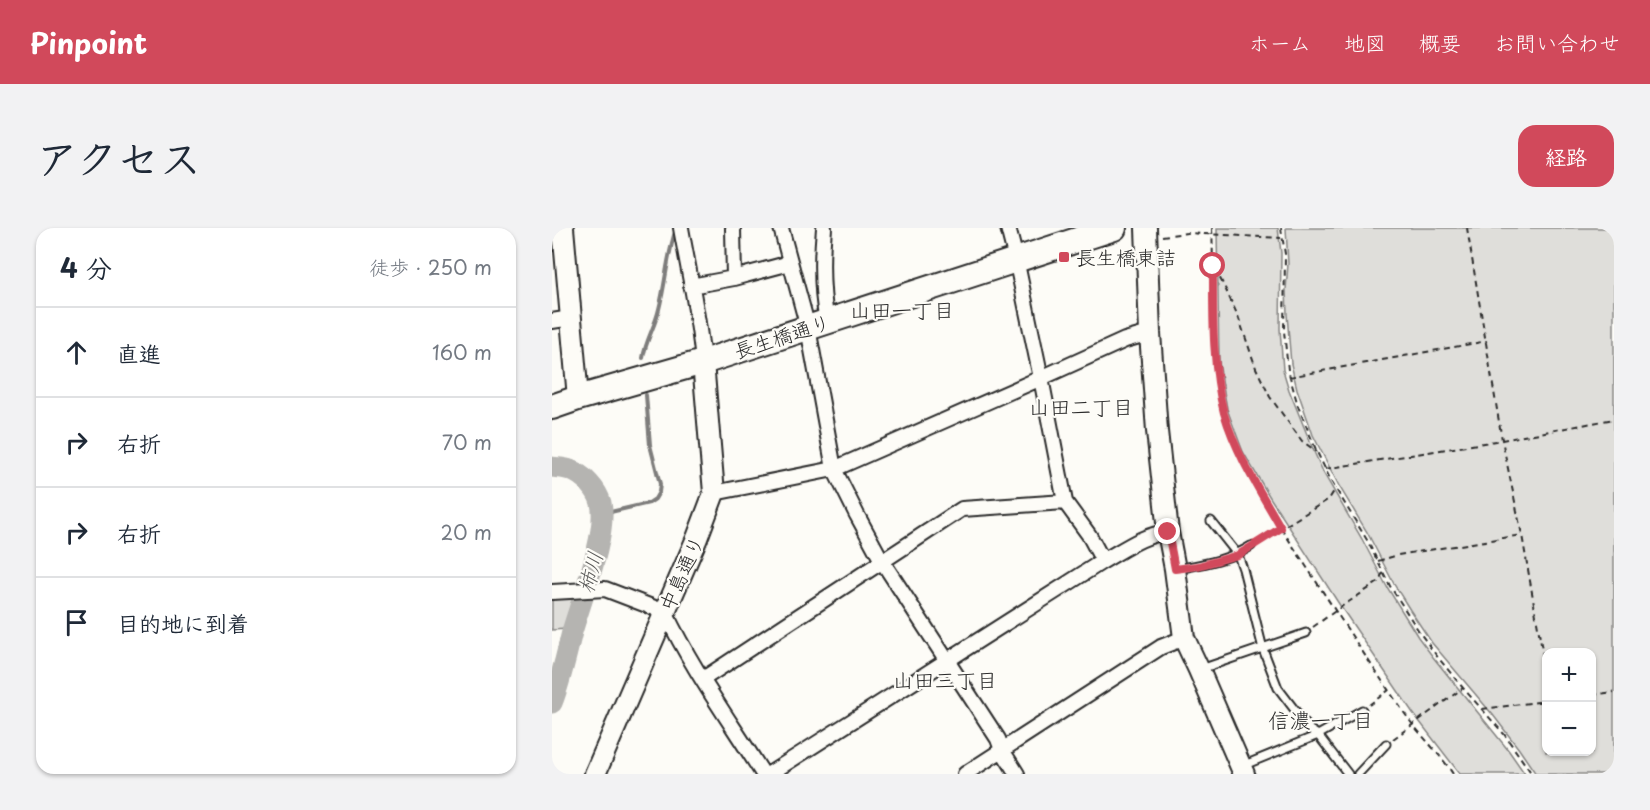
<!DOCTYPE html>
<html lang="ja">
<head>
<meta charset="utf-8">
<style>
  :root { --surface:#fff; --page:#f2f2f3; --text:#1f2937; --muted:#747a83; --line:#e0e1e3; --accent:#d1495b }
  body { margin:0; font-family:"Playpen Sans","Klee One",sans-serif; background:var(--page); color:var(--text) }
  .controls { position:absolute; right:18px; bottom:18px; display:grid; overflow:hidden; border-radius:12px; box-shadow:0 2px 4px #0004 }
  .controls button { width:54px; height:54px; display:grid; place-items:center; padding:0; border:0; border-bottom:2px solid var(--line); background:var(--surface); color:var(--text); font:30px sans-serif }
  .stop { position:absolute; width:18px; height:18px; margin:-14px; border:4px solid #d1495b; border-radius:50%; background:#fff }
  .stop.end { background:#d1495b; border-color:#fff; box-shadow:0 2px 6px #0008 }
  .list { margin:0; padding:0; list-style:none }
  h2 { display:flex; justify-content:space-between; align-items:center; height:78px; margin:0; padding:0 24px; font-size:26px }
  h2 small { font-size:20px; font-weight:400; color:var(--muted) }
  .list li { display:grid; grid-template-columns:39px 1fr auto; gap:18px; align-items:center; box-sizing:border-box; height:90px; padding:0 24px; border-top:2px solid var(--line) }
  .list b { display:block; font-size:22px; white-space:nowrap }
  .list em { font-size:20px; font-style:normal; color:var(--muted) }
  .icon { flex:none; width:33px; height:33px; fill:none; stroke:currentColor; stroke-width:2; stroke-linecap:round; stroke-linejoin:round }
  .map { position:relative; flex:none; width:1062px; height:546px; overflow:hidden; border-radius:18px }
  header { display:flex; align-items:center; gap:36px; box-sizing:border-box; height:84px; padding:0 30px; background:var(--accent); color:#fff }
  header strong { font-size:28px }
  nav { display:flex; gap:33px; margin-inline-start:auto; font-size:21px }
  .intro { display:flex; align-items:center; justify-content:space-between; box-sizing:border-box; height:144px; padding:0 36px }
  h1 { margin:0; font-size:42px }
  .button { padding:15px 27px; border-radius:18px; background:var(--accent); color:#fff; font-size:21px; font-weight:700 }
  main { display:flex; gap:36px; padding:0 36px }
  aside { flex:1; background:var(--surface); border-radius:18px; box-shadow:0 2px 4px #0004 }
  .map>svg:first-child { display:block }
</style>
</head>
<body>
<header>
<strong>Pinpoint</strong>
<nav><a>ホーム</a><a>地図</a><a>概要</a><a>お問い合わせ</a></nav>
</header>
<div class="intro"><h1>アクセス</h1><a class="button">経路</a></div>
<main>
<aside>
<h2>4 分<small>徒歩 · 250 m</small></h2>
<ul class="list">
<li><svg class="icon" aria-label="ahead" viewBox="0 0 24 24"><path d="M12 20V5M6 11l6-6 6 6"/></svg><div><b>直進</b></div><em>160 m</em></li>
<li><svg class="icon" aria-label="right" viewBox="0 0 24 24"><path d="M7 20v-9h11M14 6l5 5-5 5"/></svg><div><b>右折</b></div><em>70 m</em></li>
<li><svg class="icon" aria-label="right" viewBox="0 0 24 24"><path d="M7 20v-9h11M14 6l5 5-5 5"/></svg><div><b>右折</b></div><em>20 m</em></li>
<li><svg class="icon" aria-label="arrive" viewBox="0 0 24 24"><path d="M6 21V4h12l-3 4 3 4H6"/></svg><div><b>目的地に到着</b></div></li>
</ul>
</aside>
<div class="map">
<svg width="1062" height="546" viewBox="0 0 1062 546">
  <rect width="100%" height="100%" fill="#fdfcf7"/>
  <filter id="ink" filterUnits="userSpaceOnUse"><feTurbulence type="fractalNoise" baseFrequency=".0167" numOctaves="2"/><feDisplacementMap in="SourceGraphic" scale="12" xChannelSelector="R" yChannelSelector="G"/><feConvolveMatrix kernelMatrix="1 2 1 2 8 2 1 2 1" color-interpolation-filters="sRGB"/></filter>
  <g filter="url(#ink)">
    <path fill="#dfdeda" stroke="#858482" stroke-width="1.5" fill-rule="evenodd" d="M 665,0 L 726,0 L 729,25 L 728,101 L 731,142 L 737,162 L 763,226 L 772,246 L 810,311 L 835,359 L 866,409 L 881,429 L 957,523 L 973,546 L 908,546 L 861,485 L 789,379 L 719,271 L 691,224 L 675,181 L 667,135 Z
      M 734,0 L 1062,0 L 1062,546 L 984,546 L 967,521 L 941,487 L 880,415 L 858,382 L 843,358 L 815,304 L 787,258 L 761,207 L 745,161 L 739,136 L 735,86 L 734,62 L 736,36 ZM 994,424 L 1040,424 L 1040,524 L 994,524 Z
      M 25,367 L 15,401 L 0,402 L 0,370 Z"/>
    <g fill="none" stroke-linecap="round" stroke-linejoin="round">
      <path stroke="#7e7d7b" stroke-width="4" d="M 91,130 C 94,111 103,99 107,81 C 114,54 115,27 124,1
        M 50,286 L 97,275 L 103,271 L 107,264 L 108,256 L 98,217 L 94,167"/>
      <path stroke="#b5b4b1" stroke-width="21" d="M 0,239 C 6,240 13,240 18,242 C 32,247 45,261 49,275 C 56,306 29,372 20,404 C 14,428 9,452 0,475"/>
      <defs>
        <path id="lane" d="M 659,293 L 686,327 L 691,341 L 711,421 L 726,460 L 758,502 L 766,507 L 796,546
          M 625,341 C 651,336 677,332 699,318
          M 649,441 L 754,405
          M 690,538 L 766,507 L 810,482
          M 806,546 L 834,516"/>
        <path id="street" d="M 129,0 C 137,45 147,89 151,134
          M 181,0 L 182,50
          M 229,0 L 256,100 L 282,241 L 305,287 L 330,333 L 446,511 L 450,522 L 465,546
          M 272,0 C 269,32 269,62 275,94
          M 456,0 L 464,31 L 489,150 L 513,274 L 537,307 L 551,333
          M 139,58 L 182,50 L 238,35
          M 0,93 L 19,90
          M 162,265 L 282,241 L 489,150 L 573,112 L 598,105
          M 0,364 L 53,361 L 113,384 C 140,441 178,493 211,546
          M 151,451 L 410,281 L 513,274
          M 217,546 L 551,333 C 571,322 592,306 616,304
          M 413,546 L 609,419 L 632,410"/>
        <path id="secondary" d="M 11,0 L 26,170
          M 594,0 L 598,105 L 605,203 L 616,304 L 623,341 L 632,410 L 647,442 L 692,546
          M 43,546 L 145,310 L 162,265 L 151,134"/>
        <path id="highway" d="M 0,179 L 26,170 L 151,134 L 562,0"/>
      </defs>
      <use href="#lane" stroke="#2b2b2b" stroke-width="11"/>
      <use href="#street" stroke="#2b2b2b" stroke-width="18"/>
      <use href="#secondary" stroke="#2b2b2b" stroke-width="24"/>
      <use href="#highway" stroke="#2b2b2b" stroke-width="28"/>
      <path stroke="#2b2b2b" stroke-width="2" stroke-dasharray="6 4.5" stroke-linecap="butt" d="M 660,0 C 663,61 655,126 673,186 C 688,239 723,291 754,338 C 788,390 822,442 858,493 C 872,511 889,527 901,546
        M 729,0 L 733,26 L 732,103 L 736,142 L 746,178 L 765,224 L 779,253 L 815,312 L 838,358 L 868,405 L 884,427 L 911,460 L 952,506 L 980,546
        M 915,0 L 950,212 L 970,307 L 994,445
        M 610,8 L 635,5 L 729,10
        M 663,41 L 672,58 L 686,88 L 704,140 L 718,169 L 750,213 L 765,224
        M 737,149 L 935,113
        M 773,241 L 950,212 L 1062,191
        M 707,314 L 777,271 L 784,260
        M 826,333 L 846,327 L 970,307
        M 761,399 L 789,379 L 825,355 L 831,345
        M 1040,467 L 1062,464
        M 817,477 L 837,462
        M 930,481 L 994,473
        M 841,511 L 911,460"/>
      <use href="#lane" stroke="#fdfcf7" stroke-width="7"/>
      <use href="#street" stroke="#fdfcf7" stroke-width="14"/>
      <use href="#secondary" stroke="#fdfcf7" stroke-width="20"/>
      <use href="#highway" stroke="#fdfcf7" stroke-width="24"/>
    </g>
  </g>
  <g fill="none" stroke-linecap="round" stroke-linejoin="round" filter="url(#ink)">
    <path stroke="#d1495b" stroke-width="8" d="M 616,304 L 623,341 L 646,338 L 686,327 L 729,300 C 708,263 684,226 672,185 C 660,137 661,87 661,38"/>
  </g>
  <rect fill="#d1495b" stroke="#fdfcf7" stroke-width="2" x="506" y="23" width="12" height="12" rx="3"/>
  <g text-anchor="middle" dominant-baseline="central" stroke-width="4.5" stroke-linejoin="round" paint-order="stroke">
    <g font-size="20" fill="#2b2b2b" stroke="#fdfcf7" text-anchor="start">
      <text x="524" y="29">長生橋東詰</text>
    </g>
    <g font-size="20" fill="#2b2b2b" stroke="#fdfcf7">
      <text transform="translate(230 108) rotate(-18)">長生橋通り</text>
      <text transform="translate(129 345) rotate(-66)">中島通り</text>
    </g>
    <g font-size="21" fill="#2b2b2b" stroke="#fdfcf7">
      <text x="350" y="81">山田一丁目</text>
      <text x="529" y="178">山田二丁目</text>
      <text x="393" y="451">山田三丁目</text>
      <text x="769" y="491">信濃一丁目</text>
    </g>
    <g font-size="21" font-style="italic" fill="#5b5b5a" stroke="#fdfcf7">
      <text transform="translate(37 344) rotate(-75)">柿川</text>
    </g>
  </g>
</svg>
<div class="controls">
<button>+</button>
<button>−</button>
</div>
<div class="stop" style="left:661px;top:38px"></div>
<div class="stop end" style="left:616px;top:304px"></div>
</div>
</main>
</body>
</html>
